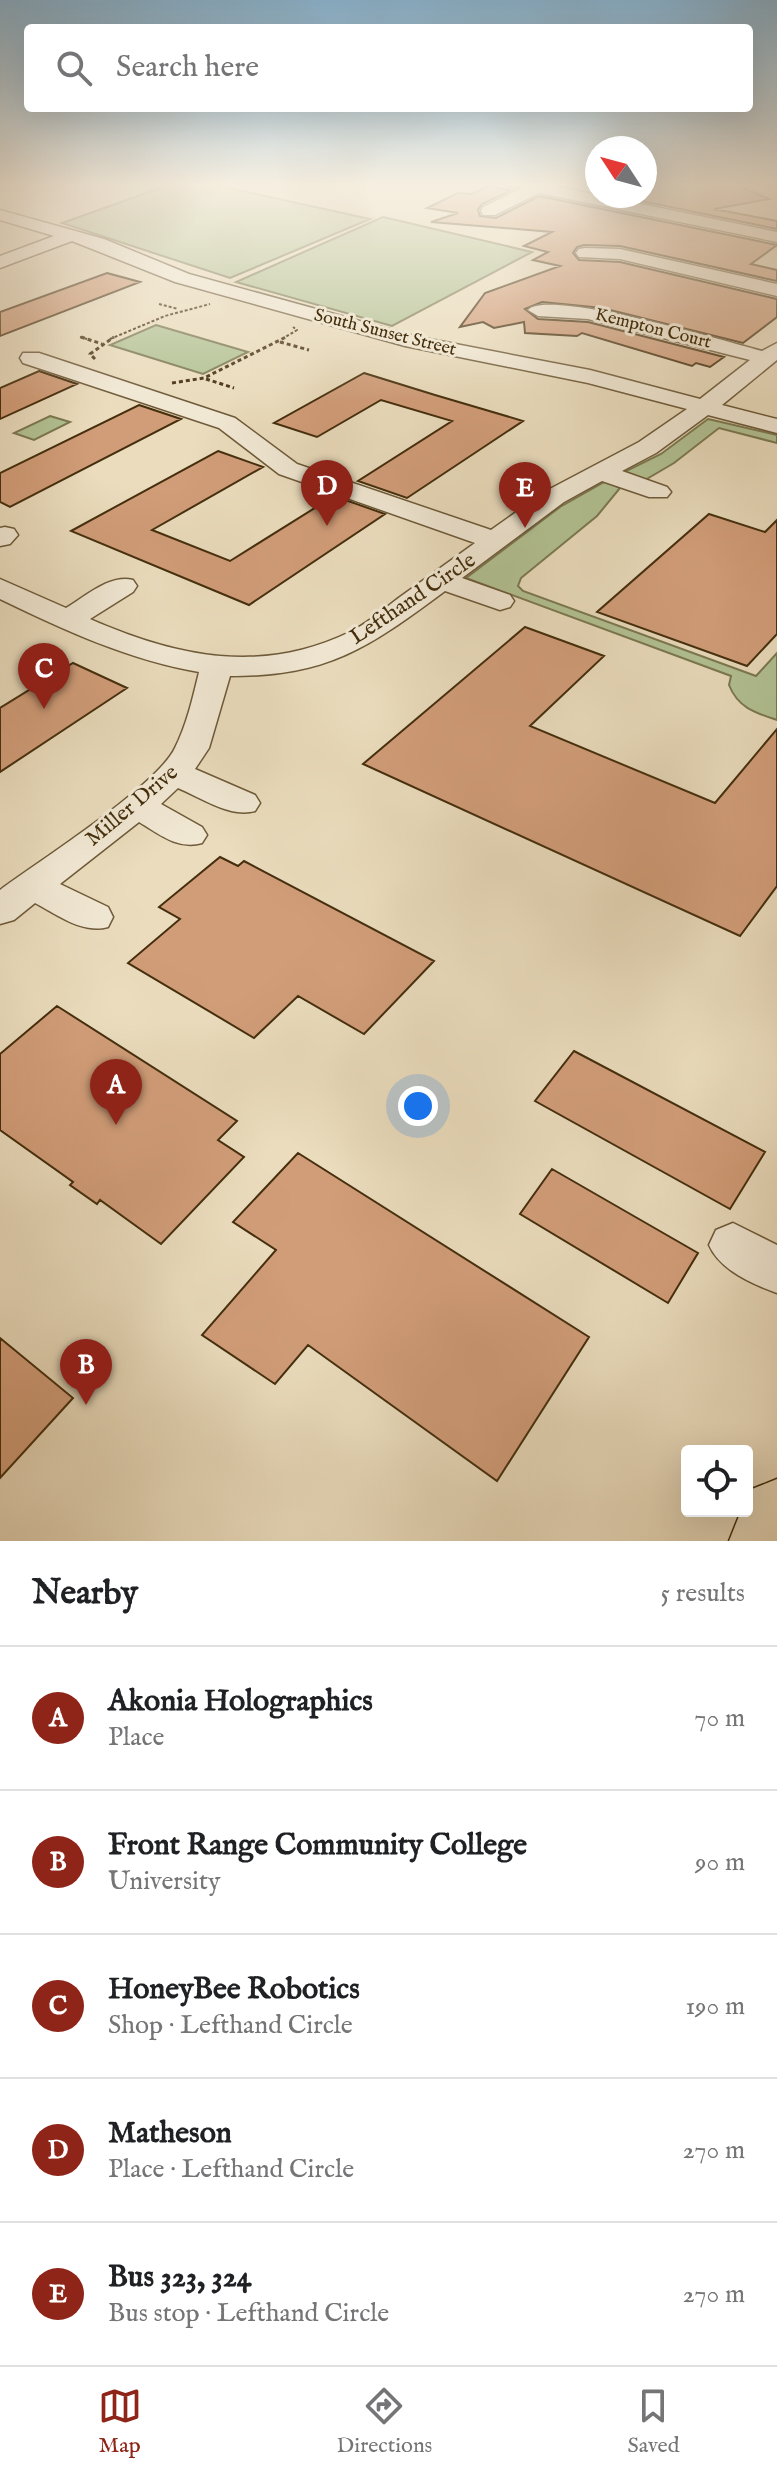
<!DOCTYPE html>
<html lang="en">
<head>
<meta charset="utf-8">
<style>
  :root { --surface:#fff; --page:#f6f6f6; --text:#202124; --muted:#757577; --line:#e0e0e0; --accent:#8f2418 }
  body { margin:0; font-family:"IM FELL English",serif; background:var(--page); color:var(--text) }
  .controls { position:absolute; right:24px; bottom:24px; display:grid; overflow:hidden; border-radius:8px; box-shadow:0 8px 32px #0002 }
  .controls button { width:72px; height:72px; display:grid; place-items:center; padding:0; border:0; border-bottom:2px solid var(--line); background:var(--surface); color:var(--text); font:40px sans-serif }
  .compass { position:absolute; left:585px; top:136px; width:72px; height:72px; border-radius:50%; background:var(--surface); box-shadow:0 8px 32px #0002; rotate:306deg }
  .you { position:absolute; left:418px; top:1106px; width:28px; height:28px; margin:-20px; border:6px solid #fff; border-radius:50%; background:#1a73e8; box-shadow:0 0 0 12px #1a73e833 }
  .badge { display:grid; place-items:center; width:52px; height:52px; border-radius:50%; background:var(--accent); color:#fff; font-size:26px; font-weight:700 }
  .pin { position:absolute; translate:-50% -66px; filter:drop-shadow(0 2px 4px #0008) }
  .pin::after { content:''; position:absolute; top:42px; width:28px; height:24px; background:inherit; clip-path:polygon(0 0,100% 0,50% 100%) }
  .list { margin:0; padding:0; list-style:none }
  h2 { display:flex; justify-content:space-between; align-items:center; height:104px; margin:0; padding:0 32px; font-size:34px }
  h2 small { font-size:26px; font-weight:400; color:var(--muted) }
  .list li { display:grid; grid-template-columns:52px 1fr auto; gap:24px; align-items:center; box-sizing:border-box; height:144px; padding:0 32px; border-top:2px solid var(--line) }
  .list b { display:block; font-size:30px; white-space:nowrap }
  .list p { margin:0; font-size:26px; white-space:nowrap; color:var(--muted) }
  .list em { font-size:26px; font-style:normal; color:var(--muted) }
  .icon { flex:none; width:44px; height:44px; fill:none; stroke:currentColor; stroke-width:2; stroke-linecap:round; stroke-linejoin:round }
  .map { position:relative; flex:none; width:777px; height:1541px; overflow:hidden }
  .search { position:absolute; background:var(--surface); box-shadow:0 8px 32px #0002; left:24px; right:24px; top:24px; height:88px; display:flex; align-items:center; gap:20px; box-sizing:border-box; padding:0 28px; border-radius:8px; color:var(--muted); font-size:30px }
  .sheet { height:824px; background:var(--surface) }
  nav { display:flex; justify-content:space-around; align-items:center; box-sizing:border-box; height:112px; border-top:2px solid var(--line); background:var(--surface); font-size:22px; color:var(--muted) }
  nav a { display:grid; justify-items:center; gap:4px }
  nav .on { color:var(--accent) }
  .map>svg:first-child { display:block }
</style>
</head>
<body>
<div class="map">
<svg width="777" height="1541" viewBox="0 0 777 1541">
  <rect width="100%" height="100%" fill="#eadcbd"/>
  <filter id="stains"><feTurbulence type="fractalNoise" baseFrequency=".0025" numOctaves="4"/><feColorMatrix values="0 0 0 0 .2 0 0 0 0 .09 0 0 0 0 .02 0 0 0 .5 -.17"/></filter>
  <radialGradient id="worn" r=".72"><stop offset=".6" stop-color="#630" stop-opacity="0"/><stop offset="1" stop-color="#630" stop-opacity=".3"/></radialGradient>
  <path fill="#b2c294" stroke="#7b7850" stroke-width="2" d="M 169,185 L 215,185 L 370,219 L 230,278 L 62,223 Z
    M 383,217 L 532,252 L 392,326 L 236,282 Z
    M 156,325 L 248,352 L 203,374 L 110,345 Z
    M 50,416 L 70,422 L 34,440 L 14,433 Z
    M 708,419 L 777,435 L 777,443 L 719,428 L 674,463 L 645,480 L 618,475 L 661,454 Z
    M 606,481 L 620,488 L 597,516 L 521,578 L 518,586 L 523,591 L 756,676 L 777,653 L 777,720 C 756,713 738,708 729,685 L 731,676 L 466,578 L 560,507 Z"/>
  <path fill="#d19d79" stroke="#442e0d" stroke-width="2" d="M 508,185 L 516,188 L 482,204 L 478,210 L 480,216 L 496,218 L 539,196 L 777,245 L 751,264 L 777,270 L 777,281 L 620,246 L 584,245 L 577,247 L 573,253 L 579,260 L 620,262 L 777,299 L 777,317 L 743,343 L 602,308 L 542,302 L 525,309 L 538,319 L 588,322 L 724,357 L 710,367 L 696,363 L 692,366 L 582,333 L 577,336 L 525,333 L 524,322 L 494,328 L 483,322 L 460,327 L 485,293 L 560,266 L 533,260 L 548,252 L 524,246 L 552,232 L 431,222 L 458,213 L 427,208 L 458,193 L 472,194 L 489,186 L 508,190 Z
    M 645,185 L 736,185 L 769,199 L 714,209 L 777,221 L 777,229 L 617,196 L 645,196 Z
    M 107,273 L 140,282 L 0,336 L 0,312 Z
    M 39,371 L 77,384 L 0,419 L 0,388 Z
    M 364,373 L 435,395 L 523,421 L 407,498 L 358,481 L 452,421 L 381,400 L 317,437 L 274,423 Z
    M 139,405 L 181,419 L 10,507 L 0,502 L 0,473 Z
    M 218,451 L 263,467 L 152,530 L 230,561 L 334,496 L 385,514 L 249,605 L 71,531 Z
    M 709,514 L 765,532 L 777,520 L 777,634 L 747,666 L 597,612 Z
    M 525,627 L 604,656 L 530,726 L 715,803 L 777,729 L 777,886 L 740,936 L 363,764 Z
    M 73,663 L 127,688 L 0,772 L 0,708 Z
    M 220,857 L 238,866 L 244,861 L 434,961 L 364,1034 L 298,996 L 254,1038 L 128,963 L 180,919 L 159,907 Z
    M 57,1006 L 237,1121 L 218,1140 L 244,1157 L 161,1244 L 100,1200 L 97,1204 L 70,1185 L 73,1182 L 0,1130 L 0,1054 Z
    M 574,1051 L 765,1152 L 730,1209 L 535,1101 Z
    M 298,1153 L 589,1337 L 497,1481 L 308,1345 L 275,1384 L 202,1335 L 276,1250 L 233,1222 Z
    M 552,1169 L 698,1253 L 668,1303 L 520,1214 Z
    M 0,1338 L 73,1398 L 0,1478 Z"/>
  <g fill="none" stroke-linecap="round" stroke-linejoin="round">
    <defs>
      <path id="minor" d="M 518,185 L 549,185 L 777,232 L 777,242 L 539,193 L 495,215 L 483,215 L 481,211 L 483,207 L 521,189 Z
        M 0,210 L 104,239 L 189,274 L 414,336 L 590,370 L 700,399 L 750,360 L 588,319 L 538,316 L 528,310 C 547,288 728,342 762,351 L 777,343 L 777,360 L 722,405 L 777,419 L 777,433 L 708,415 L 656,453 L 622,471 L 667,487 L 671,492 L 667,497 L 649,497 L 602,481 L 564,502 L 462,578 L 510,595 L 514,601 L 510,607 L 500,610 L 445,591 C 368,648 329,676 230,676 L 209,748 L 195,769 L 255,795 L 260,803 L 255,811 C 230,818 202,798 178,788 L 161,804 L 202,827 L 207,835 L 202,843 C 178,850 159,834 139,822 L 60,884 L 108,907 L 113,917 L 108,927 C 82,934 58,915 35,903 L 14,920 L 0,924 L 0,890 C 39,861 157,786 175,748 C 187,724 193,697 199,672 C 129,660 64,630 0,599 L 0,579 L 66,608 C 86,596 110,574 133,580 L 137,586 L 133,592 L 90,619 C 177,657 261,675 350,632 C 368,623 384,609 400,597 C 425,579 450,561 475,543 L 279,474 L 219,428 L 23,363 L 20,358 L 23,353 L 39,353 L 235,418 L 297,464 L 491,530 L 546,491 L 639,442 L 687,409 L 588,383 L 405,346 L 175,282 L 72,241 L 0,268 L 0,256 L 54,236 L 0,220 Z
        M 585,248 L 620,249 L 777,284 L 777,296 L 620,259 L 579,257 L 576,253 L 579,249 Z
        M 5,527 L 14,529 L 18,535 L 10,544 L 0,546 L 0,528 Z
        M 733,1223 L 777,1245 L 777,1293 C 752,1284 720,1270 709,1245 L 716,1230 Z"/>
      <path id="major" d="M 777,1479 L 777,1541 L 729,1541 L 741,1511 L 747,1511 L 747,1500 L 752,1489 Z"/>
    </defs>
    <use href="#minor" stroke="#6e5a39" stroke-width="3"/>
    <use href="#major" stroke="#442e0d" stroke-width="3"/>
    <path stroke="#442e0d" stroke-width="2" stroke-dasharray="3 2" stroke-linecap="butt" d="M 159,304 L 178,309
      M 80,337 L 87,339
      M 110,339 L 165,316 L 210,304
      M 282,339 L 297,330 L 293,327"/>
    <path stroke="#442e0d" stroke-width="3" stroke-dasharray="4 3" stroke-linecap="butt" d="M 81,337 L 102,344
      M 280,342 L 309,350
      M 95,359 L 90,354 L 114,337
      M 206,379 L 234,388
      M 172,383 L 204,378 L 286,337"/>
    <use href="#minor" fill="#f1e8d4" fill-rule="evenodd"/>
    <use href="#major" fill="#eadcbd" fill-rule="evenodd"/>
  </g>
  <linearGradient id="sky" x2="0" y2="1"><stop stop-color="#88b6d5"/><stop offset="0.46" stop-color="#f6efe1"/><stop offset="1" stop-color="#f6efe1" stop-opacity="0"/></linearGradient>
  <rect width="777" height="401" fill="url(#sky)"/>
  <g text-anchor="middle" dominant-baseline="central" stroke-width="6" stroke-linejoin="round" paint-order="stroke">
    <g font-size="18" fill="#442e0d" stroke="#f1e8d4">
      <text transform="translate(653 329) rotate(14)">Kempton Court</text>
      <text transform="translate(385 333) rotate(14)">South Sunset Street</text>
    </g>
    <g font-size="22" fill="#442e0d" stroke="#f1e8d4">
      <text transform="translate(413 599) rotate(-34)">Lefthand Circle</text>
      <text transform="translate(132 806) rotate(-40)">Miller Drive</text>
    </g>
  </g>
  <rect width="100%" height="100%" filter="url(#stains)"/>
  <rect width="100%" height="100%" fill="url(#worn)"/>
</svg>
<div class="controls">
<button><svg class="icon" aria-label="locate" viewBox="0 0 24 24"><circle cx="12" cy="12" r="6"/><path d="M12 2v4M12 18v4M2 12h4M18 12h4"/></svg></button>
</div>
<svg class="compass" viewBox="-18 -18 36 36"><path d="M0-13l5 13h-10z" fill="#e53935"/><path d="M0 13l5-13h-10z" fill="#757577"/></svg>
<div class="you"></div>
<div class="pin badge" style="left:116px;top:1125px">A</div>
<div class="pin badge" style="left:86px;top:1405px">B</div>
<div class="pin badge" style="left:44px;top:709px">C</div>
<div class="pin badge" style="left:327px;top:526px">D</div>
<div class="pin badge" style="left:525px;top:528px">E</div>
<div class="search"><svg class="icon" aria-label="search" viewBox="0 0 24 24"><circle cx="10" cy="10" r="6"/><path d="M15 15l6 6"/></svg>Search here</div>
</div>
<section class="sheet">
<h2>Nearby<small>5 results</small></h2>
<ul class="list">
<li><span class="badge">A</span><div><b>Akonia Holographics</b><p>Place</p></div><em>70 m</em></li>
<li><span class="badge">B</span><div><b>Front Range Community College</b><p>University</p></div><em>90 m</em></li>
<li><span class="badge">C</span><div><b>HoneyBee Robotics</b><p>Shop · Lefthand Circle</p></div><em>190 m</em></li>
<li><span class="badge">D</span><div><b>Matheson</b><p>Place · Lefthand Circle</p></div><em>270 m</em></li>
<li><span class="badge">E</span><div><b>Bus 323, 324</b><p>Bus stop · Lefthand Circle</p></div><em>270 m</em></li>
</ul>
</section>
<nav>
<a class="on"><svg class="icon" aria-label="map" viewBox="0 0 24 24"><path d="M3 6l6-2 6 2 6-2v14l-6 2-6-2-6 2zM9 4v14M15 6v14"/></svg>Map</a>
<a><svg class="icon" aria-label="directions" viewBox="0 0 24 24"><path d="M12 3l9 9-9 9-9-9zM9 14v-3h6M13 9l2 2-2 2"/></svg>Directions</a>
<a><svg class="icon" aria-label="saved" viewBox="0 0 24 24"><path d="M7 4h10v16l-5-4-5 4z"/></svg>Saved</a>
</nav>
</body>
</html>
